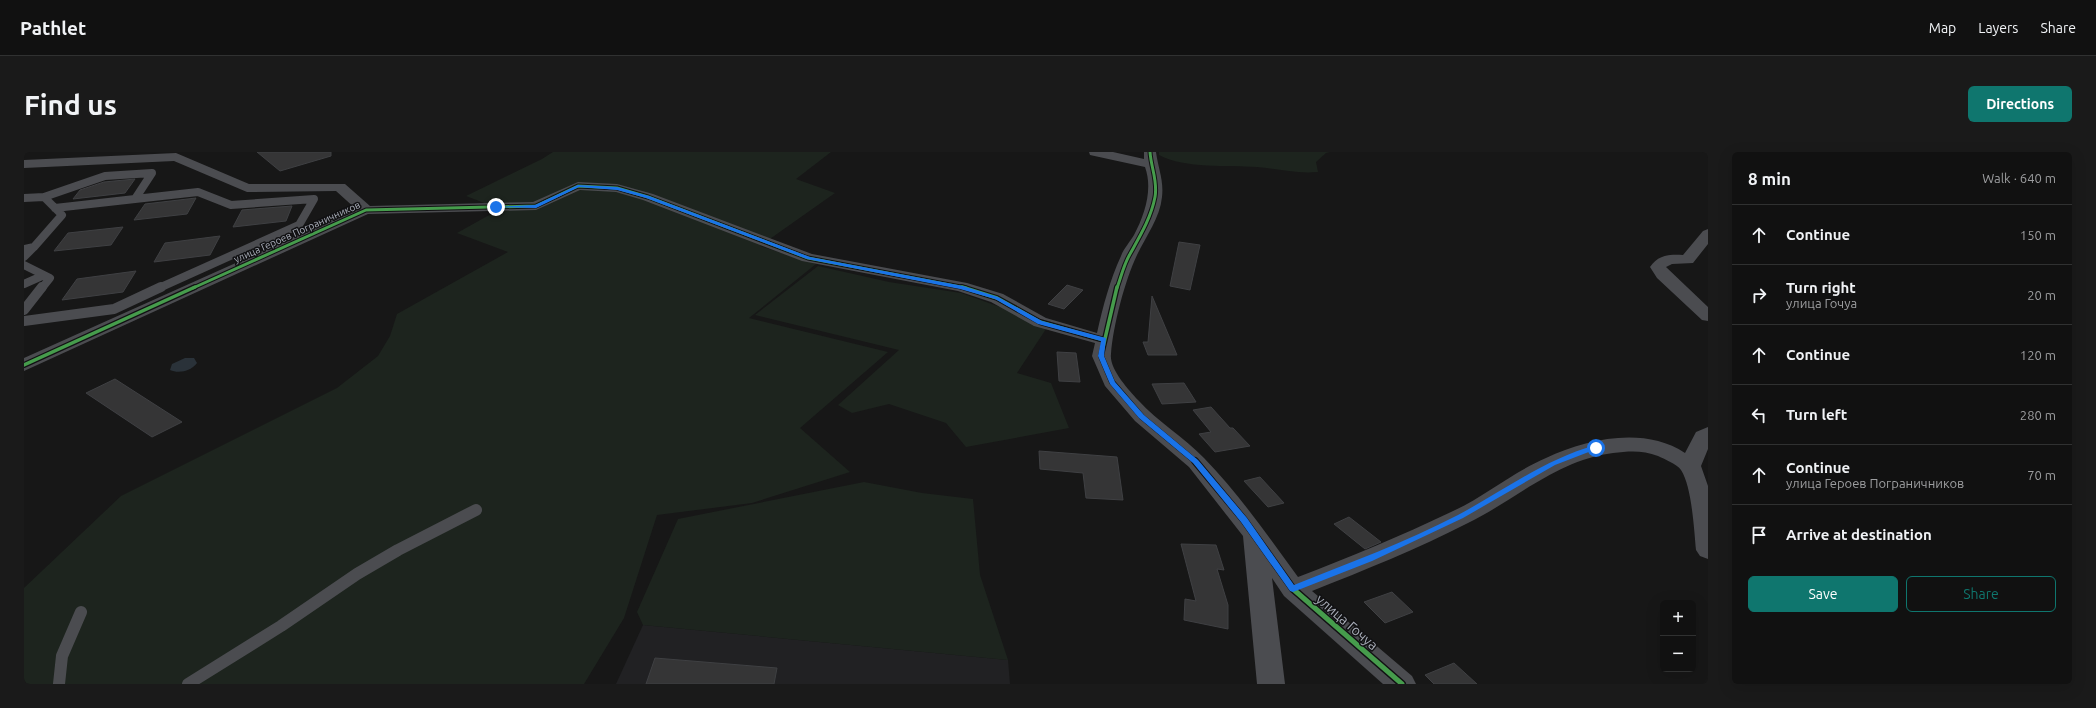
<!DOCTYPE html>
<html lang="en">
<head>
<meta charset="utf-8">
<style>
  :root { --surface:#111; --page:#1a1a1a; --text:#f1f3f6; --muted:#9c9d9f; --line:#303131; --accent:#0f766e }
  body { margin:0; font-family:Ubuntu,sans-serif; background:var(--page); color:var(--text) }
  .controls { position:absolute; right:12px; bottom:12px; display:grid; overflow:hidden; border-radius:6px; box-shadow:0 4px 16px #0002 }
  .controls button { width:36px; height:36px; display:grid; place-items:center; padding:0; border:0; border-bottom:1px solid var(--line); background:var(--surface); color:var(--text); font:20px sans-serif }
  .stop { position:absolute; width:12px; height:12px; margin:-9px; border:3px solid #1a73e8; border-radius:50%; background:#fff }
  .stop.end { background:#1a73e8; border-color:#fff; box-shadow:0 1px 4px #0008 }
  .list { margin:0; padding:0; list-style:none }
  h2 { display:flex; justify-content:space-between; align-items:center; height:52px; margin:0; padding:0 16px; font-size:17px }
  h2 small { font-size:13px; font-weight:400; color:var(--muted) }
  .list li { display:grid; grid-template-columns:26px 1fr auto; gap:12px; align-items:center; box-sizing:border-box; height:60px; padding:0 16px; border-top:1px solid var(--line) }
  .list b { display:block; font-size:15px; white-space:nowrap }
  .list p { margin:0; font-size:13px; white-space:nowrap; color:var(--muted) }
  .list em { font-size:13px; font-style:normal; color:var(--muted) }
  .actions { display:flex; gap:8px; padding:12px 16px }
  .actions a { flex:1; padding:9px 0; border:1px solid var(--accent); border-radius:6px; text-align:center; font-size:14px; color:var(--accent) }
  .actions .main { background:var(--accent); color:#fff }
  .icon { flex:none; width:22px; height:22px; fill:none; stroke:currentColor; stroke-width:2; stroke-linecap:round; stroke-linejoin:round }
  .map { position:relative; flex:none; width:1684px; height:532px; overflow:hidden; border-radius:6px }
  header { display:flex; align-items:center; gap:24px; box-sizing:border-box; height:56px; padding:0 20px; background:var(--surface); border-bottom:1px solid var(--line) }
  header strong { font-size:19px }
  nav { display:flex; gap:22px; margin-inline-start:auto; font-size:14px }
  .intro { display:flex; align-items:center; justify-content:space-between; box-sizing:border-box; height:96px; padding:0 24px }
  h1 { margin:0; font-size:28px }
  .button { padding:10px 18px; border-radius:6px; background:var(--accent); color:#fff; font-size:14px; font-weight:700 }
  main { display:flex; gap:24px; padding:0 24px }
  aside { flex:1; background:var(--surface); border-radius:6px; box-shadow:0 4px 16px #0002 }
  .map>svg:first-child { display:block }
</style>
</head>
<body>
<header>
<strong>Pathlet</strong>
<nav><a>Map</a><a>Layers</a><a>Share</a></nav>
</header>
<div class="intro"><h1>Find us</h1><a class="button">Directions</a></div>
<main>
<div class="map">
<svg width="1684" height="532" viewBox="0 0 1684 532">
  <rect width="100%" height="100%" fill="#171717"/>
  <path fill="#212123" d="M 619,473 L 984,508 L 986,532 L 592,532 Z"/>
  <path fill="#1d241e" d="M 529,0 L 807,0 L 772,27 L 811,41 L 736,94 L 792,112 L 725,166 L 864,200 L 776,276 L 826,320 L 728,351 L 633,363 L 600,466 L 560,532 L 0,532 L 0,436 L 97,344 L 313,236 L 354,204 L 366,184 L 373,162 L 484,100 L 433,81 L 476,57 L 442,44 L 518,7 Z
    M 1135,0 L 1306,0 L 1302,1 L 1292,10 L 1294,20 C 1273,22 1254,17 1233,15 C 1203,13 1162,17 1135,3 Z
    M 794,114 L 865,130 L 937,141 L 987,159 L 1022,177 L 993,221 L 1027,231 L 1045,276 L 942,295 L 922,271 L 865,252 L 828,261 L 814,253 L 875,198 L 731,163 Z
    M 840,330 L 898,341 L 949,347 L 956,423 L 984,508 L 619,473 L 613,460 L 654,367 Z"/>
  <path fill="#2a3239" d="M 161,206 L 170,206 L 173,211 C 167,219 155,222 146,218 L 148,212 Z"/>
  <path fill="#353536" stroke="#3f4043" d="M 233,0 L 307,0 L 307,4 L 256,19 Z
    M 111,27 L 101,41 L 49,47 L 56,38 L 80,30 Z
    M 172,46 L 163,62 L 110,68 L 121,52 Z
    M 268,54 L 262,69 L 209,75 L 218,58 Z
    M 99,75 L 87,93 L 30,99 L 44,81 Z
    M 196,84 L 186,103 L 130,110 L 141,91 Z
    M 1155,90 L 1176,93 L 1166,138 L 1146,134 Z
    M 112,119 L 99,140 L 38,148 L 53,127 Z
    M 1043,133 L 1059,138 L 1040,157 L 1024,152 Z
    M 1128,144 L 1153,203 L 1124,203 L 1119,190 L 1124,190 Z
    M 1033,200 L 1052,201 L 1056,230 L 1035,229 Z
    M 91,227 L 158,270 L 128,285 L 62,241 Z
    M 1160,231 L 1172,250 L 1138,252 L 1128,232 Z
    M 1187,255 L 1206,276 L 1209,276 L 1226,294 L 1191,300 L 1175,282 L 1187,280 L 1169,258 Z
    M 1015,299 L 1093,305 L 1099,348 L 1062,346 L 1059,321 L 1016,317 Z
    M 1236,325 L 1260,351 L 1244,355 L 1220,329 Z
    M 1325,365 L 1357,390 L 1341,397 L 1310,372 Z
    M 1157,392 L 1192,393 L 1200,418 L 1193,417 L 1204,453 L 1204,477 L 1160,468 L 1161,447 L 1172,449 Z
    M 1368,440 L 1389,460 L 1361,471 L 1340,450 Z
    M 631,506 L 753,516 L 750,532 L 622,532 Z
    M 1430,511 L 1453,532 L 1410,532 L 1401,523 Z"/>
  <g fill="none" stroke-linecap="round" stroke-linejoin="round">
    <path stroke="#4b4c50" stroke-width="8" d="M 20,45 L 81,24 L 128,21 L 111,47 L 31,56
      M 0,46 L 20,45 L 38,63 L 10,95
      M 111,47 L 174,40 L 207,53 L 290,47 L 275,73 L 135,136
      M 0,97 L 10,95 L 0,105
      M 0,113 L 26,126 L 18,136
      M 0,132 L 18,124"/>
    <path stroke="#4b4c50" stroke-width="10" d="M 0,158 L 18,135
      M 0,169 L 90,157 L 137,135"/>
    <path stroke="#4b4c50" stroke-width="12" d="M 35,532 L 38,504 L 57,460
      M 164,532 L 257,474 L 333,422 L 374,398 L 452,358"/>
    <path fill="#4b4c50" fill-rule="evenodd" d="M 1065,0 L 1089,0 L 1120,7 L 1120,0 L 1132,0 C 1134,16 1140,28 1138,45 C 1136,66 1122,84 1113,103 C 1101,128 1089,174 1087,202 C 1085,217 1105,238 1114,248 C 1134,270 1160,285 1180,306 C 1215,342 1244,384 1274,425 C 1326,405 1377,384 1427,360 C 1460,345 1489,320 1522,306 C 1563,287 1620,274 1661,301 L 1672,280 L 1684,275 L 1684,297 L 1677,314 L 1684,334 L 1684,407 L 1676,404 L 1672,398 C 1670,378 1668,335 1657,318 C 1653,312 1640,307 1634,304 C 1619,298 1605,299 1589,301 C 1533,308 1493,347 1444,371 C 1393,397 1341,418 1288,439 L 1388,524 L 1392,532 L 1359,532 L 1260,444 L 1248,426 L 1261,532 L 1233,532 L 1219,384 L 1165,315 L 1111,269 L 1081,234 L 1068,204 L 1071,191 L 1010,174 L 967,150 L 934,139 L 778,109 L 619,48 L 592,40 L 556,38 L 512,58 L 344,62 L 0,219 L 0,206 L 332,57 L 312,39 L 223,40 L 150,9 L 0,16 L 0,8 L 152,1 L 225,32 L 321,32 L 346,54 L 509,50 L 554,30 L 593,32 L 629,42 L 788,102 L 943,131 L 979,142 L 1022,166 L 1073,181 C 1079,154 1086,128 1097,104 C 1100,96 1106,90 1110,83 C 1121,62 1129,37 1121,15 L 1066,3 Z
      M 1684,77 L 1684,92 L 1669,111 L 1648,112 L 1642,115 L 1684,155 L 1684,169 L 1678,168 L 1633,126 L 1626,115 C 1634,103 1645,102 1659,103 L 1679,79 Z"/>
    <defs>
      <path id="cycleway-far2" d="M 169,136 L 342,58 L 512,54 L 554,34 L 593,36 L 624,45 L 784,106 L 942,136
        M 1093,136 C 1097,125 1100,112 1106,102 C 1116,84 1127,66 1131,45 C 1134,29 1127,16 1126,0"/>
      <path id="cycleway-far1" d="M 938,135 L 973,146 L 1016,170 L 1080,188
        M 1093,135 L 1077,204 L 1088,230 L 1118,265 L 1172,310
        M 0,213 L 171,135"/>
      <path id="cycleway" d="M 1171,309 L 1220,368 L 1269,437 L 1378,532"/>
    </defs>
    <use href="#cycleway-far2" stroke="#111113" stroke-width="5"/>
    <use href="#cycleway-far1" stroke="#111113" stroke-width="6"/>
    <use href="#cycleway" stroke="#111113" stroke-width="8"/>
    <use href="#cycleway-far2" stroke="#469c4c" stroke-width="3"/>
    <use href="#cycleway-far1" stroke="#469c4c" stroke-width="3.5"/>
    <use href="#cycleway" stroke="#469c4c" stroke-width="5"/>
  </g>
  <path fill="#1a73e8" d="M 554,33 L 593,35 L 625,44 L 786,105 L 939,134 L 974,145 L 1018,169 L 1082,186 L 1080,204 L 1091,230 L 1120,263 L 1174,308 L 1223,366 L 1270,433 C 1325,411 1382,390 1434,363 C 1481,338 1519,308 1572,293 L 1575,296 L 1531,313 L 1439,366 L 1348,409 L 1269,440 L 1266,439 L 1217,370 L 1169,311 L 1115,266 L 1086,232 L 1074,204 L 1077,189 L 1014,172 L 971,147 L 936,137 L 783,107 L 622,46 L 593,38 L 555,35 L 512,56 L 469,55 L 511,53 Z"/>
  <g text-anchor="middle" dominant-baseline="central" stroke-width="3" stroke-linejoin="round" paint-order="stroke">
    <g font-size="10" fill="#a8adb8" stroke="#111113">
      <text transform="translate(273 80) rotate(-24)">улица Героев Пограничников</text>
    </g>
    <g font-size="14" fill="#a8adb8" stroke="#111113">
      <text transform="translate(1323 470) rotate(41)">улица Гочуа</text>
    </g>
  </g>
</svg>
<div class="controls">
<button>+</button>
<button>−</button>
</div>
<div class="stop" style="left:1572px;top:296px"></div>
<div class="stop end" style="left:472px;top:55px"></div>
</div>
<aside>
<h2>8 min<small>Walk · 640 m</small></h2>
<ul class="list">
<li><svg class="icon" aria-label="ahead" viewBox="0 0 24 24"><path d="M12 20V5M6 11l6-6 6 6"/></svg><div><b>Continue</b></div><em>150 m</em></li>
<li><svg class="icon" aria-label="right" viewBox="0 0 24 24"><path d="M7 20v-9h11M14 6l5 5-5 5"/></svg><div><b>Turn right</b><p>улица Гочуа</p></div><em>20 m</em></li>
<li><svg class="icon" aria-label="ahead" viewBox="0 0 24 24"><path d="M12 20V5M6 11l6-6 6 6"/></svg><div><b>Continue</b></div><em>120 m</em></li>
<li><svg class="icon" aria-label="left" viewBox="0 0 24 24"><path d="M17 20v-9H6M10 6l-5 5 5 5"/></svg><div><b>Turn left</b></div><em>280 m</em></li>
<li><svg class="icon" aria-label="ahead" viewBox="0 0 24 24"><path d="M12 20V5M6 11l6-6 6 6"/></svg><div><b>Continue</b><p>улица Героев Пограничников</p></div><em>70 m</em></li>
<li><svg class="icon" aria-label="arrive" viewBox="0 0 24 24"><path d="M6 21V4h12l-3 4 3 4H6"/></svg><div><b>Arrive at destination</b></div></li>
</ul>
<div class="actions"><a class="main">Save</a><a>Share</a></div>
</aside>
</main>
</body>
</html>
